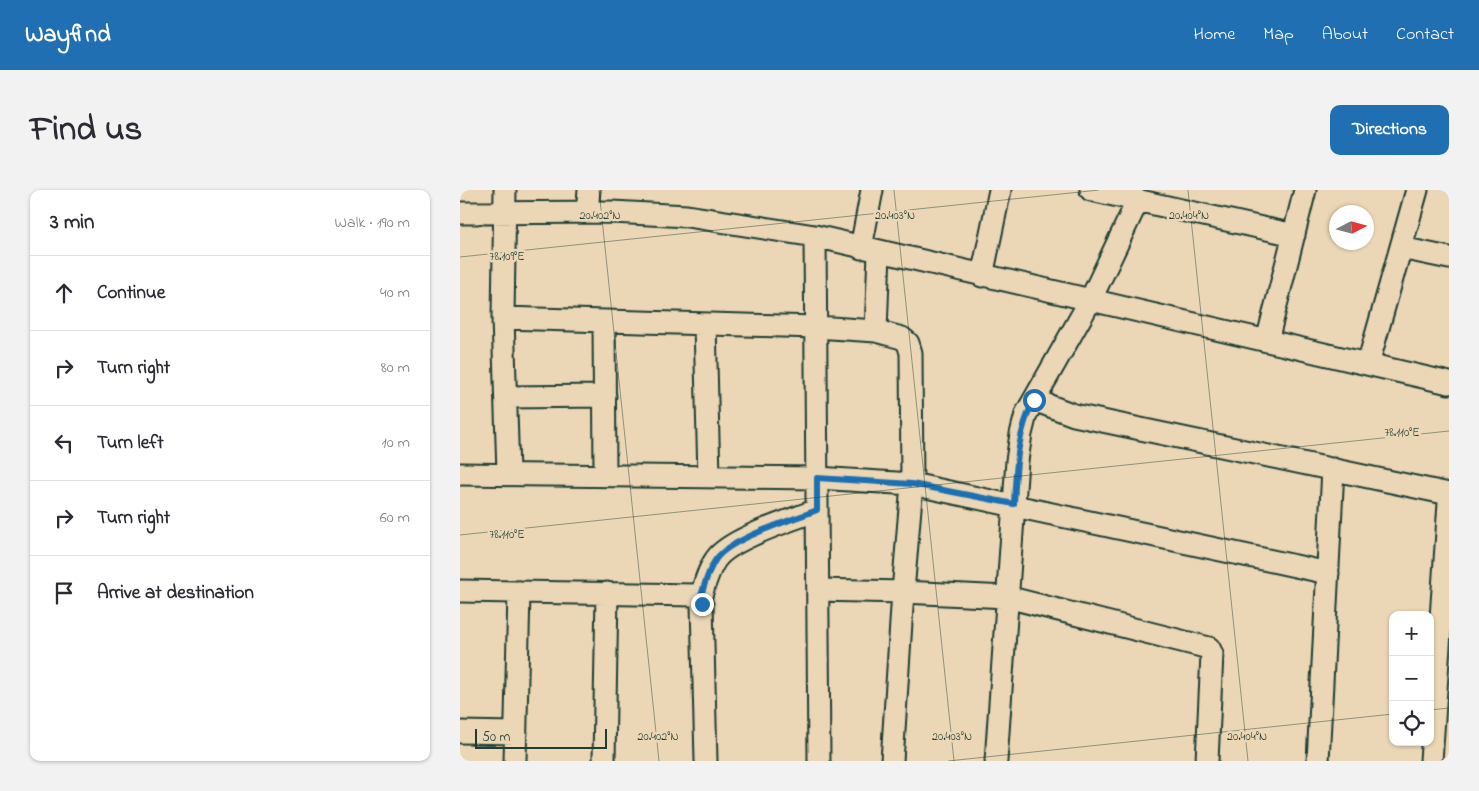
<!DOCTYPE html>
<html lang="en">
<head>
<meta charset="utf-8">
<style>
  :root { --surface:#fff; --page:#f2f2f3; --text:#2b2b33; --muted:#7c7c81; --line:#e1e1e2; --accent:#1f6fb2 }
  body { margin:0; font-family:"Indie Flower",sans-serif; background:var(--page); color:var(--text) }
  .controls { position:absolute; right:15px; bottom:15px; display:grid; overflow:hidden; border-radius:10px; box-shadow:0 1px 4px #0004 }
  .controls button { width:45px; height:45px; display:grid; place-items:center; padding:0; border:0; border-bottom:1px solid var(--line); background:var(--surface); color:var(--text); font:25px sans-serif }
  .compass { position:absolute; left:869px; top:15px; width:45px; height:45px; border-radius:50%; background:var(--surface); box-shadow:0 1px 4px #0004; rotate:84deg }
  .scale { position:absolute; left:15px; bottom:12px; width:132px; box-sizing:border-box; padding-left:5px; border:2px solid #1f3d34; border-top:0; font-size:14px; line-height:18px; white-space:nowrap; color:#1f3d34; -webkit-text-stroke:4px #ebd7b5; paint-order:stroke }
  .stop { position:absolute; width:15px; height:15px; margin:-11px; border:4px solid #1f6fb2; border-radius:50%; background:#fff }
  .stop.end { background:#1f6fb2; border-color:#fff; box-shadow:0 1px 5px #0008 }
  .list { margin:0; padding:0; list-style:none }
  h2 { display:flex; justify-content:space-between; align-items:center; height:65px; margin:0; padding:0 20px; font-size:21px }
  h2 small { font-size:16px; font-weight:400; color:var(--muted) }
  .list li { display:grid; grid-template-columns:32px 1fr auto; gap:15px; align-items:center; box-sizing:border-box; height:75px; padding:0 20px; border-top:1px solid var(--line) }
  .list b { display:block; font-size:19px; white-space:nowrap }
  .list em { font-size:16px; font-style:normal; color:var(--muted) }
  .icon { flex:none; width:28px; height:28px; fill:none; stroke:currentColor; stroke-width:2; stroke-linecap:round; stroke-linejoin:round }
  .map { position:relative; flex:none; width:989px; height:571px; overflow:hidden; border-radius:10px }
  header { display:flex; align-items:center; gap:30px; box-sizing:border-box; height:70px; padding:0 25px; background:var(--accent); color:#fff }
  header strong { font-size:24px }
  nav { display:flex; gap:28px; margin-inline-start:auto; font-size:18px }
  .intro { display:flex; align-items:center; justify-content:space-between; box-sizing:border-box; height:120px; padding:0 30px }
  h1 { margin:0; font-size:35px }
  .button { padding:12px 22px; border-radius:10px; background:var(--accent); color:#fff; font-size:18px; font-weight:700 }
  main { display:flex; gap:30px; padding:0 30px }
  aside { flex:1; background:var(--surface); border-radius:10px; box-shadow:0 1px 4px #0004 }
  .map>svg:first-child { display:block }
</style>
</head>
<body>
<header>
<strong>Wayfind</strong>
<nav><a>Home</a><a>Map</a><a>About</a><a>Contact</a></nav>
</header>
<div class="intro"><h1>Find us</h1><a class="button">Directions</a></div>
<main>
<aside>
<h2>3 min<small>Walk · 190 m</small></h2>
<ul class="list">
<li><svg class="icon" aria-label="ahead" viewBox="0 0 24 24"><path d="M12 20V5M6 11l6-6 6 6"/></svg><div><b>Continue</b></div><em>40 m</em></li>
<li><svg class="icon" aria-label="right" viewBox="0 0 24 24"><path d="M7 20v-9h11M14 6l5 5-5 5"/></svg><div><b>Turn right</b></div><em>80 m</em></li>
<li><svg class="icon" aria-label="left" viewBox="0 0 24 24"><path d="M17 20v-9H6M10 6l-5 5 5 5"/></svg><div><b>Turn left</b></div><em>10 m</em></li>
<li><svg class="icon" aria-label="right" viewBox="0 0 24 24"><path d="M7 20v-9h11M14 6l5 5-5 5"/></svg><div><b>Turn right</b></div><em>60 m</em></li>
<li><svg class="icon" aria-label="arrive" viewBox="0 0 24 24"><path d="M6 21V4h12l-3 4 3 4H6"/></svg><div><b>Arrive at destination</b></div></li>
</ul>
</aside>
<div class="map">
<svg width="989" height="571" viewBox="0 0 989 571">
  <rect width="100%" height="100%" fill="#ebd7b5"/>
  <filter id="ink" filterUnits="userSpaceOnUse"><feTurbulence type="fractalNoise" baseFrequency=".02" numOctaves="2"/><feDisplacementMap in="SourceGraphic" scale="10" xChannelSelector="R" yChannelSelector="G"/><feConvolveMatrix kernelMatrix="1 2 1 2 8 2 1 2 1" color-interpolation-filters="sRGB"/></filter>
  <g filter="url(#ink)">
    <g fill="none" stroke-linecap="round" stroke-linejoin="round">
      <defs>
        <path id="minor" d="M 45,0 L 43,128 L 48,283
          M 631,0 L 834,45
          M 127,22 L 129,0
          M 0,23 L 152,22 L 227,26 L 355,46 L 989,193
          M 355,46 L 359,571
          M 401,58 L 412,0
          M 941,58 L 989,68
          M 522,86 L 540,0
          M 43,128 L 356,137 L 416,141 L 442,148 L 448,153 L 451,163 L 452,294 L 443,402 L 432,571
          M 144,131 L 145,285
          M 245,134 L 249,287
          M 416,141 L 419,62
          M 807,151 L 845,0
          M 908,174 L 957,0
          M 46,207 L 145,206
          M 574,210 L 614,225 L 989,304
          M 0,284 L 357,288 L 452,294 L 868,383
          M 358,400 L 443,402 L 547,407 L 749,458 L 752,464 L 747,571
          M 0,401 L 236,405 L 240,409 L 242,415 L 246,571
          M 240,409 C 244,396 248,380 256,369 C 271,348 332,330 357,320
          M 0,542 L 56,543
          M 55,571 L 59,402
          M 144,571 L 147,403
          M 536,571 L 557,271 L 561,244 L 566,224 L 630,111 L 678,10
          M 858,571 L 873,279
          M 971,571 L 989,313"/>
      </defs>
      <use href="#minor" stroke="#1f3d34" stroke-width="25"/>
      <use href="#minor" stroke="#ebd7b5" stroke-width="21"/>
    </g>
  </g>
  <g fill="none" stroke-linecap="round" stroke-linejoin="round" filter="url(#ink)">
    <path stroke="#1f6fb2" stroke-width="6" d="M 242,414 L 240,409 C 244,396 248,380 256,369 C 271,348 332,330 357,320 L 357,288 L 452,294 L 554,314 C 556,278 557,243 574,210"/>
  </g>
  <path fill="none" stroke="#1f3d34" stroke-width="1" stroke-opacity="0.45" d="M 139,0 L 199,571M 434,0 L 494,571M 728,0 L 788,571M 0,67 L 639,0M 0,345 L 989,241M 970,520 L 989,518M 488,571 L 933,524"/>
  <g font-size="12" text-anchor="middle" fill="#1f3d34" stroke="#ebd7b5" stroke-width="5" stroke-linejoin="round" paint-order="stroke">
    <text x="140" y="29">20.402°N</text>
    <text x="435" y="29">20.403°N</text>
    <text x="729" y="29">20.404°N</text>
    <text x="47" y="70">78.109°E</text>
    <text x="942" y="246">78.110°E</text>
    <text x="47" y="348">78.110°E</text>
    <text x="198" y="550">20.402°N</text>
    <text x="492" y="550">20.403°N</text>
    <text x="787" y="550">20.404°N</text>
  </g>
</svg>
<div class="controls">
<button>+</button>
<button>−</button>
<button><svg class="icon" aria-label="locate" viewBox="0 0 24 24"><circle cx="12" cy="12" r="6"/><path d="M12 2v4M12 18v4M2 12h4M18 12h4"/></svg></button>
</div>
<svg class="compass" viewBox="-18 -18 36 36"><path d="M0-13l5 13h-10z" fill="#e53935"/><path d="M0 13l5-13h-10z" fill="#7c7c81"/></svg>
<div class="scale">50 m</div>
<div class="stop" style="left:574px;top:210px"></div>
<div class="stop end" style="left:242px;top:414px"></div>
</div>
</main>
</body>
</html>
